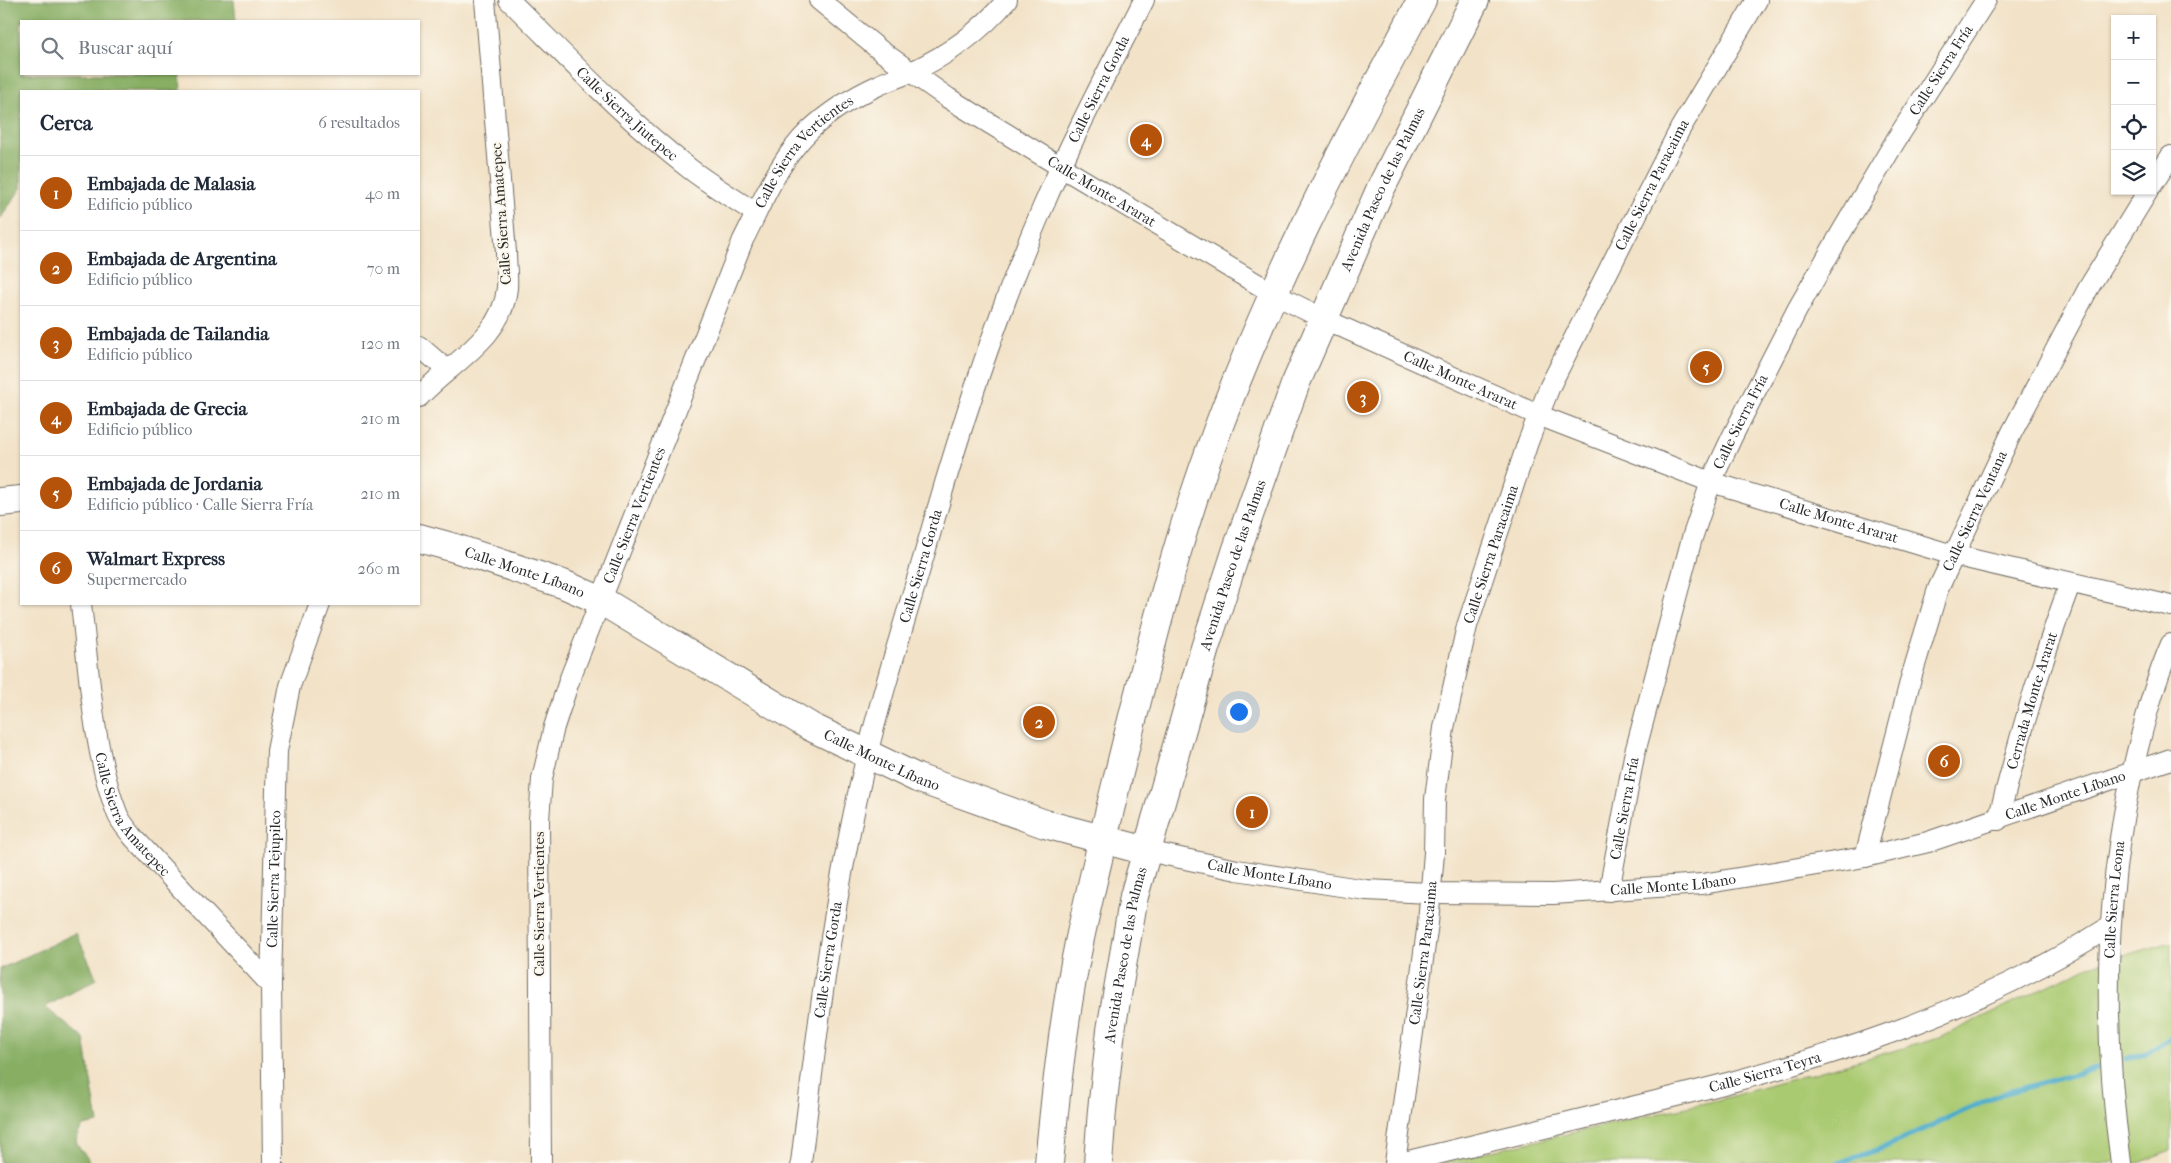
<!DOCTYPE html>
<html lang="es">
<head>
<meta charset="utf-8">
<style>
  :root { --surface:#fff; --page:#f6f6f7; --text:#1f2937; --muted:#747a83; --line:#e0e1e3; --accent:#b45309 }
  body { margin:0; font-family:"IM FELL French Canon",serif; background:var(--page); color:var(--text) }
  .controls { position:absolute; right:15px; top:15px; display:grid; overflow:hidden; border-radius:0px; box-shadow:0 1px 4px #0004 }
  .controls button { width:45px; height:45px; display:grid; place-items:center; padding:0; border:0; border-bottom:1px solid var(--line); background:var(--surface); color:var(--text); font:25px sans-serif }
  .you { position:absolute; left:1238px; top:711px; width:18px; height:18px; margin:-12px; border:4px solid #fff; border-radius:50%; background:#1a73e8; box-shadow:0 0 0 8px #1a73e833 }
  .badge { display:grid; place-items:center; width:32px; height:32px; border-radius:50%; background:var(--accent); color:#fff; font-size:16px; font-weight:700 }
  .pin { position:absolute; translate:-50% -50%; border:2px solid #fff; box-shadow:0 1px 5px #0006 }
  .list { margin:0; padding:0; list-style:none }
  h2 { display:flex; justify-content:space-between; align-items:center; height:65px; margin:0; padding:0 20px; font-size:21px }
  h2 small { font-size:16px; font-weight:400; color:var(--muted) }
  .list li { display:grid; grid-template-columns:32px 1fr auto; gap:15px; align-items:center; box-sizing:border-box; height:75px; padding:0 20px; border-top:1px solid var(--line) }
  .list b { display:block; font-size:19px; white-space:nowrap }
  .list p { margin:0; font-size:16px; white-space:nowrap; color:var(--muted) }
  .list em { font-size:16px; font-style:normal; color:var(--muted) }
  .icon { flex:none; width:28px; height:28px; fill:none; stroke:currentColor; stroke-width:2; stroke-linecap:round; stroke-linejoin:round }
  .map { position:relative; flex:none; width:2171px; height:1163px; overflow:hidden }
  .search { position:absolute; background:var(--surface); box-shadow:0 1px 4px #0004; left:20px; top:20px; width:400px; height:55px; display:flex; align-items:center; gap:12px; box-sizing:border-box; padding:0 18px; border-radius:0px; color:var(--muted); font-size:19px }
  .panel { position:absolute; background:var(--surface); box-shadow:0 1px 4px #0004; left:20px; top:90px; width:400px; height:515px; border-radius:0px }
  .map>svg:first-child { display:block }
</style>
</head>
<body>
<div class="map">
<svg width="2171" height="1163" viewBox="0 0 2171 1163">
  <rect width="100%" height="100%" fill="#fbf7ec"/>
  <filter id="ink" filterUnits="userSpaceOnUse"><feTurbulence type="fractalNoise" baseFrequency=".02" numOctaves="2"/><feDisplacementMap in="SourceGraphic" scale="10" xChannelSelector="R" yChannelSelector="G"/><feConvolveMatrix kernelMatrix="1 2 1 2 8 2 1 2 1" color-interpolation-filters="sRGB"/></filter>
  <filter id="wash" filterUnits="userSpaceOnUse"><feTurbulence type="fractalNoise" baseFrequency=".0096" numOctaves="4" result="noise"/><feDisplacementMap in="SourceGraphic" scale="20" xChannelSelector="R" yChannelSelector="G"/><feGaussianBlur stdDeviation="1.12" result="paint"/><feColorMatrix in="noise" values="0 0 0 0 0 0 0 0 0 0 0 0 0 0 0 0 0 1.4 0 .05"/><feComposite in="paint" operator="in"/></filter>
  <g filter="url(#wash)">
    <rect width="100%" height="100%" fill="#f2e2c7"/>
    <path fill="#aaca72" stroke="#6a7a4e" d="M 2171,942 L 2171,1151 L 2139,1163 L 1438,1163 L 1718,1100 L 1939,1038 L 2089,966 Z"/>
    <path fill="#87ae64" stroke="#596c48" d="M 0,0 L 234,0 L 236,21 L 21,21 L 21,74 L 180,74 L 181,91 L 21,91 L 21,188 L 0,219 Z
      M 76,933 L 97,979 L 45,1007 L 84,1039 L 98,1123 L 83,1126 C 66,1148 87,1149 89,1163 L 0,1163 L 0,969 Z"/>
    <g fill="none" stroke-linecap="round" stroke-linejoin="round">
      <path stroke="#49abc9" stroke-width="5.5" d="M 2126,1059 L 2147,1053 L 2171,1038
        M 1838,1163 L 1883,1148 L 1998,1095 L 2097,1068"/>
    </g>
  </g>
  <g filter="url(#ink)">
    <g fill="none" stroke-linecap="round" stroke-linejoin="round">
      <defs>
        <g id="minor">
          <path id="s1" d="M 509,0 C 568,58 624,118 690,169 C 711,185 734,199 756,213"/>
          <path id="s2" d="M 819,0 L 881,51 L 948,98 L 1061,167 L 1274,294 L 1324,319 L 1538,415 L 1711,482 L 1953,555 L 2171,606"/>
          <path d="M 2152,185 L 2171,156"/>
          <path d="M 419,346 L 447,370"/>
          <path d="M 419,397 C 450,363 503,338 507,288 C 508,276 506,264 506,252 L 485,0"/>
          <path id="s3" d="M 81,604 C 89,669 93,752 117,813 C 120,822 129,831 134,838 L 271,985"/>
          <path id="s4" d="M 1998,820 C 2019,740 2041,661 2070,584"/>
          <path id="s5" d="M 1147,851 L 1237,870 L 1366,890 L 1430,893 L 1553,894 L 1702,884 L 1865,857 L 1928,842 L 2171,759"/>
          <path id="s6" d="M 1865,857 L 1911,678 L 1938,589 L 2012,432 L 2089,287 L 2148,191"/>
          <path id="s7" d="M 1609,891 L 1634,756 L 1692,538 L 1711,482 L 1732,437 L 1797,310 L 1841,233 L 1896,140 L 1986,0"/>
          <path id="s8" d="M 273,1163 L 271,985 L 277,751 L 290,686 L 320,604"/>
          <path id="s9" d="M 541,1163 L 539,820 L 542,779 L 554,727 L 570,678 L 743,240 C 763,201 778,161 810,130 C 829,112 855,96 879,85 C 889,80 900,77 911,72 C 948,55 981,31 1007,0"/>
          <path id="s10" d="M 801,1163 C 816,1039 831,915 858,794 C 876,710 903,628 927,545 C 959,432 995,318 1042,209 C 1072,138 1109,69 1144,0"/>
          <path id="s11" d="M 1395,1163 L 1428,923 L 1434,853 L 1435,799 L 1444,728 L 1467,626 L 1528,442 L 1550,386 L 1680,129 L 1757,0"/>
          <path id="s12" d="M 1400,1163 C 1468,1147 1535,1130 1602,1114 C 1783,1071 1951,1028 2109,927"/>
          <path id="s13" d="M 2121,1163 C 2102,1027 2104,886 2137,752 C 2146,715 2156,678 2171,644"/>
        </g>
        <g id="secondary">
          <path d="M 0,502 L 21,500"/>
          <path id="s14" d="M 419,538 L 455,548 L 563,584 L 602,601 L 811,727 L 917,778 L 1045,824 L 1147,851"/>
          <path d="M 1049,1163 C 1056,1089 1064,1015 1079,943 C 1094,872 1112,802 1129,732 C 1153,638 1176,544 1209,453 C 1265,296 1343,147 1422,0"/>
          <path id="s15" d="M 1098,1163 L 1102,1110 L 1111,1030 L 1134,896 L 1205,648 L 1236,552 L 1295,385 L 1380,190 L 1475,0"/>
        </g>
      </defs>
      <use href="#minor" stroke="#716b62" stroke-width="22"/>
      <use href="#secondary" stroke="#716b62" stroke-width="30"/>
      <use href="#minor" stroke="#fff" stroke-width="20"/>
      <use href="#secondary" stroke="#fff" stroke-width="28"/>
    </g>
  </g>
  <g text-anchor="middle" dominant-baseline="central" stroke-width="4" stroke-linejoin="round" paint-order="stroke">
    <g font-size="15" fill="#2b2b2b" stroke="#fbf7ec">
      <text stroke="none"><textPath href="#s7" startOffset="894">Calle Sierra Fría</textPath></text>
      <text stroke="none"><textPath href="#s10" startOffset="1120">Calle Sierra Gorda</textPath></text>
      <text stroke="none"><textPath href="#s1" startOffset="164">Calle Sierra Jiutepec</textPath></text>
      <text stroke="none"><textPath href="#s9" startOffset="1069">Calle Sierra Vertientes</textPath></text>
      <text stroke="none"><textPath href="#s11" startOffset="1022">Calle Sierra Paracaima</textPath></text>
      <text stroke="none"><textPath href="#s15" startOffset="1020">Avenida Paseo de las Palmas</textPath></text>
      <text stroke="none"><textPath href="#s2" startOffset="342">Calle Monte Ararat</textPath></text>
      <text transform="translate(501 214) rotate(-94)">Calle Sierra Amatepec</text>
      <text stroke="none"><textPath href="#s2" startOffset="748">Calle Monte Ararat</textPath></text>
      <text stroke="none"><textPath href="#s7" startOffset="489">Calle Sierra Fría</textPath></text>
      <text stroke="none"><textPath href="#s6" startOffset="364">Calle Sierra Ventana</textPath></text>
      <text stroke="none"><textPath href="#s9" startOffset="664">Calle Sierra Vertientes</textPath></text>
      <text stroke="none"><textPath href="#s2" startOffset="1152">Calle Monte Ararat</textPath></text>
      <text stroke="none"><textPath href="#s11" startOffset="618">Calle Sierra Paracaima</textPath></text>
      <text stroke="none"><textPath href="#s15" startOffset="615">Avenida Paseo de las Palmas</textPath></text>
      <text stroke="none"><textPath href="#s10" startOffset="610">Calle Sierra Gorda</textPath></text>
      <text stroke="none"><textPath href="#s14" startOffset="111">Calle Monte Líbano</textPath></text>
      <text stroke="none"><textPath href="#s4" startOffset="124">Cerrada Monte Ararat</textPath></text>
      <text stroke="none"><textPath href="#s14" startOffset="516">Calle Monte Líbano</textPath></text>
      <text stroke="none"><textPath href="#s5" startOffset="934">Calle Monte Líbano</textPath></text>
      <text stroke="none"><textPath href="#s7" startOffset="84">Calle Sierra Fría</textPath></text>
      <text stroke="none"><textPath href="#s3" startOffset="221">Calle Sierra Amatepec</textPath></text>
      <text stroke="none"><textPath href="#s5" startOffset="125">Calle Monte Líbano</textPath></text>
      <text stroke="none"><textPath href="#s8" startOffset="284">Calle Sierra Tejupilco</textPath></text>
      <text stroke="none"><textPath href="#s5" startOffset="530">Calle Monte Líbano</textPath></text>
      <text stroke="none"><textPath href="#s13" startOffset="264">Calle Sierra Leona</textPath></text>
      <text transform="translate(539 904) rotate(-90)">Calle Sierra Vertientes</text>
      <text stroke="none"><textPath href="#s11" startOffset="212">Calle Sierra Paracaima</textPath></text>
      <text stroke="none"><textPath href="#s15" startOffset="210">Avenida Paseo de las Palmas</textPath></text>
      <text stroke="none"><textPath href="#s10" startOffset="205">Calle Sierra Gorda</textPath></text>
      <text stroke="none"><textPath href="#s12" startOffset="376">Calle Sierra Teyra</textPath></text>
    </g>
  </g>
</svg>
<div class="controls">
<button>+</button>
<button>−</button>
<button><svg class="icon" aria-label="locate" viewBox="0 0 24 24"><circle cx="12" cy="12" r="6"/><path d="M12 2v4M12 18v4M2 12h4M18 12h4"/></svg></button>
<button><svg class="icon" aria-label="layers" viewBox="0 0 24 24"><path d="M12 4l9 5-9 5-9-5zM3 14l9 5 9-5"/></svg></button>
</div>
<div class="you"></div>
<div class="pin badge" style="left:1252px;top:812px">1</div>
<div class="pin badge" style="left:1039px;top:722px">2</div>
<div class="pin badge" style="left:1363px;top:397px">3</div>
<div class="pin badge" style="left:1146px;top:140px">4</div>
<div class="pin badge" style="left:1706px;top:367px">5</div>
<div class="pin badge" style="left:1944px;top:761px">6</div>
<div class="search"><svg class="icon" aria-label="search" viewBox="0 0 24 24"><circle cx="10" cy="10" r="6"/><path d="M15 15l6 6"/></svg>Buscar aquí</div>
<section class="panel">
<h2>Cerca<small>6 resultados</small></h2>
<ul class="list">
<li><span class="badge">1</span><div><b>Embajada de Malasia</b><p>Edificio público</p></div><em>40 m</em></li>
<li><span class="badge">2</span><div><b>Embajada de Argentina</b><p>Edificio público</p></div><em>70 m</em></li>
<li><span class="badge">3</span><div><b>Embajada de Tailandia</b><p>Edificio público</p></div><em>120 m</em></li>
<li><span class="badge">4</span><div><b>Embajada de Grecia</b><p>Edificio público</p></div><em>210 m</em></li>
<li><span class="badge">5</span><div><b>Embajada de Jordania</b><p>Edificio público · Calle Sierra Fría</p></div><em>210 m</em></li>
<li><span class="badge">6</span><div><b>Walmart Express</b><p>Supermercado</p></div><em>260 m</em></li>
</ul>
</section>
</div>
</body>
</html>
